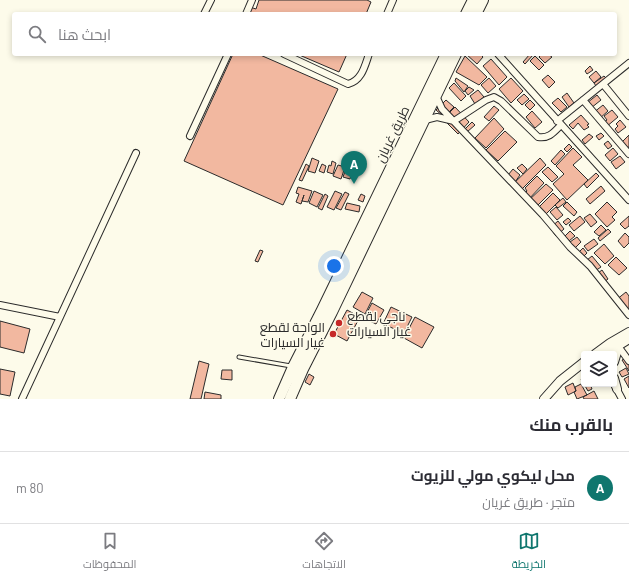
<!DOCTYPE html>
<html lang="ar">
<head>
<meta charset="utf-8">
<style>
  :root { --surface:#fff; --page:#f2f2f3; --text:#2b2b33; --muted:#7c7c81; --line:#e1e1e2; --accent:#0f766e }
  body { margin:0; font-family:Barlow,Cairo,sans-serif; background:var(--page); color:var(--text); direction:rtl }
  .controls { position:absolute; right:12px; bottom:12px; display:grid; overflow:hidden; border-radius:4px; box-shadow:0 2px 6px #0003 }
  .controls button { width:36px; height:36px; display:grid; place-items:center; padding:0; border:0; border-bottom:1px solid var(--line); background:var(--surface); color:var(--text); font:20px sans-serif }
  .you { position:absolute; left:334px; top:266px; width:14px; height:14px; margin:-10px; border:3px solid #fff; border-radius:50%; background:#1a73e8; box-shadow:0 0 0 6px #1a73e833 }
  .badge { display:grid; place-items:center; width:26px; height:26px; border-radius:50%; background:var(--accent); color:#fff; font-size:13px; font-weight:700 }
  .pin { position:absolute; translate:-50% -33px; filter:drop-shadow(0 1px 2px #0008) }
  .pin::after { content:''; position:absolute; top:21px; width:14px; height:12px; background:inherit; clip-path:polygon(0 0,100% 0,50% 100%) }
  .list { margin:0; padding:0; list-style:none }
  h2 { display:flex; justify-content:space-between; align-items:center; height:52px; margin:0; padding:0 16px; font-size:17px }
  h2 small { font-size:13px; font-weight:400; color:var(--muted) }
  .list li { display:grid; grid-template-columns:26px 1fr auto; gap:12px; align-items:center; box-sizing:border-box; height:72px; padding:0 16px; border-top:1px solid var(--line) }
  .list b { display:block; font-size:15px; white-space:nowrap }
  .list p { margin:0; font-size:13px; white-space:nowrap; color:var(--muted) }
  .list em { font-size:13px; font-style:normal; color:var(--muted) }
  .icon { flex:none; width:22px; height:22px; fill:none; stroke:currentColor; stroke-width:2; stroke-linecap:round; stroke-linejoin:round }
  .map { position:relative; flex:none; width:629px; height:399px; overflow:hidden; direction:ltr }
  .search { position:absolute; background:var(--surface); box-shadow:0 2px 6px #0003; left:12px; right:12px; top:12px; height:44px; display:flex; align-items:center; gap:10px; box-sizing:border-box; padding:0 14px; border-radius:4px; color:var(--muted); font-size:15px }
  .sheet { height:124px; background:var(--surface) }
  nav { display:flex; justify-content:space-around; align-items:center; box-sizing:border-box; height:56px; border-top:1px solid var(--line); background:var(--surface); font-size:11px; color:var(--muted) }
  nav a { display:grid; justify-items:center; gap:2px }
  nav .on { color:var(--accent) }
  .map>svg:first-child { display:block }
</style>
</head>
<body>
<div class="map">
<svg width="629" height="399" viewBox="0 0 629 399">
  <rect width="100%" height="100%" fill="#fdfbea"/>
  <path fill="#f2b8a0" stroke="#2b2b2b" d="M 259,0 L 367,0 L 371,2 L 366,14 L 247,14 L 250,7 L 256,9 Z
    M 233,54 L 258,54 L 338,89 L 283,205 L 184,161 Z
    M 297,54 L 347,54 L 339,72 Z
    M 466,54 L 480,54 L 483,57 L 477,64 Z
    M 530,54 L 533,55 L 525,64 L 523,62 Z
    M 542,54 L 548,54 L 552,57 L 545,63 L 539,57 Z
    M 465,56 L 487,77 L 479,85 L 456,72 Z
    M 535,56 L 544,65 L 539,70 L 530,61 Z
    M 491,59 L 507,77 L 499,85 L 483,66 Z
    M 590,66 L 593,70 L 587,74 L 585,71 Z
    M 596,71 L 601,77 L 594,83 L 589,77 Z
    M 548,75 L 555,82 L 549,88 L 542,80 Z
    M 604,76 L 606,78 L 596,86 L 594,83 Z
    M 456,78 L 468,86 L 464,92 L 455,81 Z
    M 489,78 L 496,86 L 488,93 L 481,85 Z
    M 511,78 L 523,91 L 511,103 L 499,89 Z
    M 454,83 L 466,96 L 461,101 L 449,88 Z
    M 469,87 L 474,90 L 468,95 L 465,91 Z
    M 478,90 L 484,97 L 475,104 L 470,96 Z
    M 567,93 L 574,103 L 569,107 L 562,97 Z
    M 524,94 L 529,99 L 522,105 L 517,100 Z
    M 597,95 L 601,100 L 591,108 L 587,103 Z
    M 558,98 L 567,107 L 561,112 L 552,103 Z
    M 446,100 L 454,107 L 444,117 L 436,110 Z
    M 530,100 L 535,105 L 530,110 L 525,105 Z
    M 603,105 L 608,111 L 599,119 L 593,113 Z
    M 494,106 L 499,110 L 489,121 L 484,117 Z
    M 455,107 L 469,122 L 458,134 L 443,119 Z
    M 612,110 L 618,117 L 606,127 L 603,123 L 607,120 L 604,116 Z
    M 532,111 L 542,122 L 535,128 L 526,117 Z
    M 581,115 L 589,124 L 587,125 L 589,127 L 584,130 L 578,123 L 573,129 L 569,125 Z
    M 494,118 L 504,129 L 486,148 L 475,138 Z
    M 620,120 L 626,127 L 618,133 L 615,129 L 618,126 L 616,124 Z
    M 472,122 L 475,125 L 467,132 L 464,130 Z
    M 505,131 L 517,142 L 498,161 L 486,150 Z
    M 601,133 L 604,136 L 599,140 L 596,136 Z
    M 589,134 L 593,137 L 585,144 L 582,140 Z
    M 629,135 L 629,147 L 627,148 L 622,142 Z
    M 608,141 L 612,146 L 608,149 L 604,144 Z
    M 569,144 L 572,147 L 567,152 L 564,149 Z
    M 573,148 L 582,157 L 573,165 L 588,180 L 567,200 L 553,184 L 564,174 L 556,166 Z
    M 613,148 L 618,154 L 610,161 L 605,155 Z
    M 561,150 L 565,154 L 555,165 L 551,161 Z
    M 620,156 L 625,162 L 616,169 L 611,162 Z
    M 312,158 L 319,161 L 315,173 L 308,171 Z
    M 540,158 L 546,165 L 519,192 L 512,185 Z
    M 332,161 L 336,163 L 333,174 L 327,172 L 329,165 L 331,166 Z
    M 306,164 L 309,166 L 302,181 L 299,180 Z
    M 322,164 L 326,166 L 324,173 L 319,171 Z
    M 522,164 L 527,169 L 523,174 L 517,168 Z
    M 338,165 L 345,167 L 341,179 L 333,176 Z
    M 347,166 L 353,168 L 350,179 L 343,177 Z
    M 548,167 L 558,177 L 552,182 L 542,172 Z
    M 513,169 L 520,175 L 515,182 L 508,175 Z
    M 596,173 L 599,176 L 587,188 L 584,184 Z
    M 537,176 L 544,183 L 527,201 L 522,196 L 527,191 L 525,188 Z
    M 546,184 L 553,190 L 534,209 L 527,202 Z
    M 601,186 L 605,191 L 590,204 L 586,199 Z
    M 298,187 L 312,191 L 308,202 L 302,201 L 304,195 L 301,204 L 296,202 L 299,194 L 296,193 Z
    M 314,191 L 323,195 L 317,207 L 309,203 Z
    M 335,191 L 342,194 L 334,210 L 327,207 Z
    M 345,192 L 349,194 L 341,210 L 336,208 Z
    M 553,193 L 560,200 L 545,215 L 538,208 Z
    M 325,194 L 328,196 L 322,210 L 318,208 Z
    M 361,194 L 365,196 L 363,202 L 358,200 Z
    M 563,198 L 566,202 L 558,208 L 555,205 Z
    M 567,202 L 577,212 L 574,216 L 563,206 Z
    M 607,202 L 617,212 L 612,217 L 615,220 L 607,227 L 595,214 Z
    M 347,203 L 360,206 L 359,212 L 345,209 Z
    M 556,207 L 563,215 L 557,220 L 550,212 Z
    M 590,214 L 597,222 L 591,227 L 584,218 Z
    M 580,216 L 585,222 L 574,231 L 569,225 Z
    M 629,216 L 629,226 L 625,229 L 620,224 Z
    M 568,218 L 571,221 L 566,225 L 563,222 Z
    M 558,221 L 564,229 L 556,236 L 550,228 Z
    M 601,225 L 606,230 L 599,236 L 594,232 Z
    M 608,229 L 611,232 L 600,241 L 598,238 Z
    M 570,231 L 575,236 L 569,241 L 565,236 Z
    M 625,233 L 629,237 L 629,243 L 624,248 L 618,241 Z
    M 577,237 L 581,242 L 575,248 L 570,242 Z
    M 594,239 L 598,244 L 588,251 L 584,246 Z
    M 604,244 L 614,256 L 605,264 L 594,253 Z
    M 583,248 L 587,253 L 583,257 L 579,252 Z
    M 260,250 L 263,251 L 258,262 L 255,261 Z
    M 592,256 L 601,267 L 595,271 L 587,260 Z
    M 616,257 L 627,268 L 619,275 L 608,265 Z
    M 602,270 L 608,279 L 604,282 L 598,273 Z
    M 362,292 L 373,298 L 365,314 L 353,307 Z
    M 626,292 L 629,296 L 629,315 L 616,300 Z
    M 372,303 L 384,310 L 376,324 L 364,318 Z
    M 391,307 L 412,317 L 404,333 L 383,324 Z
    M 347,310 L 360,317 L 347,341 L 334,334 Z
    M 415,317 L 434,327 L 422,348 L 404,338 Z
    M 0,321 L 30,329 L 24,353 L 0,347 Z
    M 626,358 L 629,363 L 629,371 L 622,360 Z
    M 199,361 L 209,364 L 201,399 L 190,399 Z
    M 626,368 L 629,374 L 622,377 L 619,372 Z
    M 0,369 L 15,372 L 10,396 L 0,394 Z
    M 222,370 L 232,370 L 232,380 L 221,379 Z
    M 309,374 L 314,377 L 310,385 L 305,382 Z
    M 629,376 L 629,388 L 624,379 Z
    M 584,378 L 584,384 L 590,384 L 592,389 L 588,391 L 581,379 Z
    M 573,383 L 576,391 L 568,395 L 565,387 Z
    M 581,384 L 587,395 L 577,399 L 574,392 L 576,391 L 575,387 Z
    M 594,391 L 598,399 L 584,399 L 583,397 Z
    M 205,392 L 221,395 L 221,399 L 204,399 Z"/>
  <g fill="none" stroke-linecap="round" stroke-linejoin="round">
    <defs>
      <path id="service" d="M 239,357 L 291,366"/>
      <path id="minor" d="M 204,14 L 211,0
        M 246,14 L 252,0
        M 387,14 L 393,0
        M 284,54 L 348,84 C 362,81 365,65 369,54
        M 498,54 L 629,200
        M 603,84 L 629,116
        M 436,96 L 442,109 L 543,215 L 570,247 L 590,266 L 629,315
        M 583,100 L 629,154
        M 425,120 L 437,117 L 454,121 L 486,100 L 494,97 L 501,101 L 538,137 C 549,139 554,132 561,125
        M 557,121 L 629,63
        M 190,136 L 228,54
        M 0,305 L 60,317
        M 618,346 L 629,361
        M 615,386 L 622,399
        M 22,399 L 136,153"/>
      <path id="tertiary" d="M 595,354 L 610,343 L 629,332
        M 605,354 L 629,339
        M 614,362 L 617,352 L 614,348
        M 614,378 L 617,389
        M 544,399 L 560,381 L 584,362"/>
      <path id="trunk" d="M 466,14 L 473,0
        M 476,14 L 483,0
        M 279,399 L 293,367 L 322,310 L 446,54
        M 290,399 L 303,369 L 332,312 L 456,54"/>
    </defs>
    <use href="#service" stroke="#2b2b2b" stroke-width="5"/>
    <use href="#minor" stroke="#2b2b2b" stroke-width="8"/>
    <use href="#tertiary" stroke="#2b2b2b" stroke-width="10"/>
    <use href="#trunk" stroke="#2b2b2b" stroke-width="12"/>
    <use href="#service" stroke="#fdfbea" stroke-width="3"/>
    <use href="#minor" stroke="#fdfbea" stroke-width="6"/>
    <use href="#tertiary" stroke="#fdfbea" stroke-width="8"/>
    <use href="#trunk" stroke="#fdfbea" stroke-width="10"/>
  </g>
  <g fill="#c62828" stroke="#fdfbea" stroke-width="1.5">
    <circle cx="339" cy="323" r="4"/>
    <circle cx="333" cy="334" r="4"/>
  </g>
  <g text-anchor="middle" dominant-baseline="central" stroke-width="3" stroke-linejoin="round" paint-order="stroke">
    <g font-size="13" fill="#2b2b2b" stroke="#fdfbea">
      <text transform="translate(392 134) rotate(-64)">طريق غريان</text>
    </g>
    <g font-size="13" fill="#2b2b2b" stroke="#fdfbea" text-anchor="start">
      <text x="347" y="316">ناجي لقطع<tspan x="347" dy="15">غيار السيارات</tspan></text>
      <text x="325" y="327" text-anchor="end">الواحة لقطع<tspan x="325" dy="15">غيار السيارات</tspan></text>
    </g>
  </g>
</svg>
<div class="controls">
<button><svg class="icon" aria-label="layers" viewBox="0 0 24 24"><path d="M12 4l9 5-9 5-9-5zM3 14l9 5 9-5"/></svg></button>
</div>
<div class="you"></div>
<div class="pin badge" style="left:354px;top:184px">A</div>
<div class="search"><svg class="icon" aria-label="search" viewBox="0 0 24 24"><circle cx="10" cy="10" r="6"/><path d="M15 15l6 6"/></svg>ابحث هنا</div>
</div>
<section class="sheet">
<h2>بالقرب منك<small></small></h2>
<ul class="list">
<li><span class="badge">A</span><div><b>محل ليكوي مولي للزيوت</b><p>متجر · طريق غريان</p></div><em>80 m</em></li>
</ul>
</section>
<nav>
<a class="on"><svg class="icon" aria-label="map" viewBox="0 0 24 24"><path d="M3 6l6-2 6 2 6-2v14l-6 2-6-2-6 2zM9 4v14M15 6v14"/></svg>الخريطة</a>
<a><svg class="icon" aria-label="directions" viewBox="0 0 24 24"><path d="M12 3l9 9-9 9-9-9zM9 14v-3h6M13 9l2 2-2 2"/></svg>الاتجاهات</a>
<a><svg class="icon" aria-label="saved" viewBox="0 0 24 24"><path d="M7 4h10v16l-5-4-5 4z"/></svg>المحفوظات</a>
</nav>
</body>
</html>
